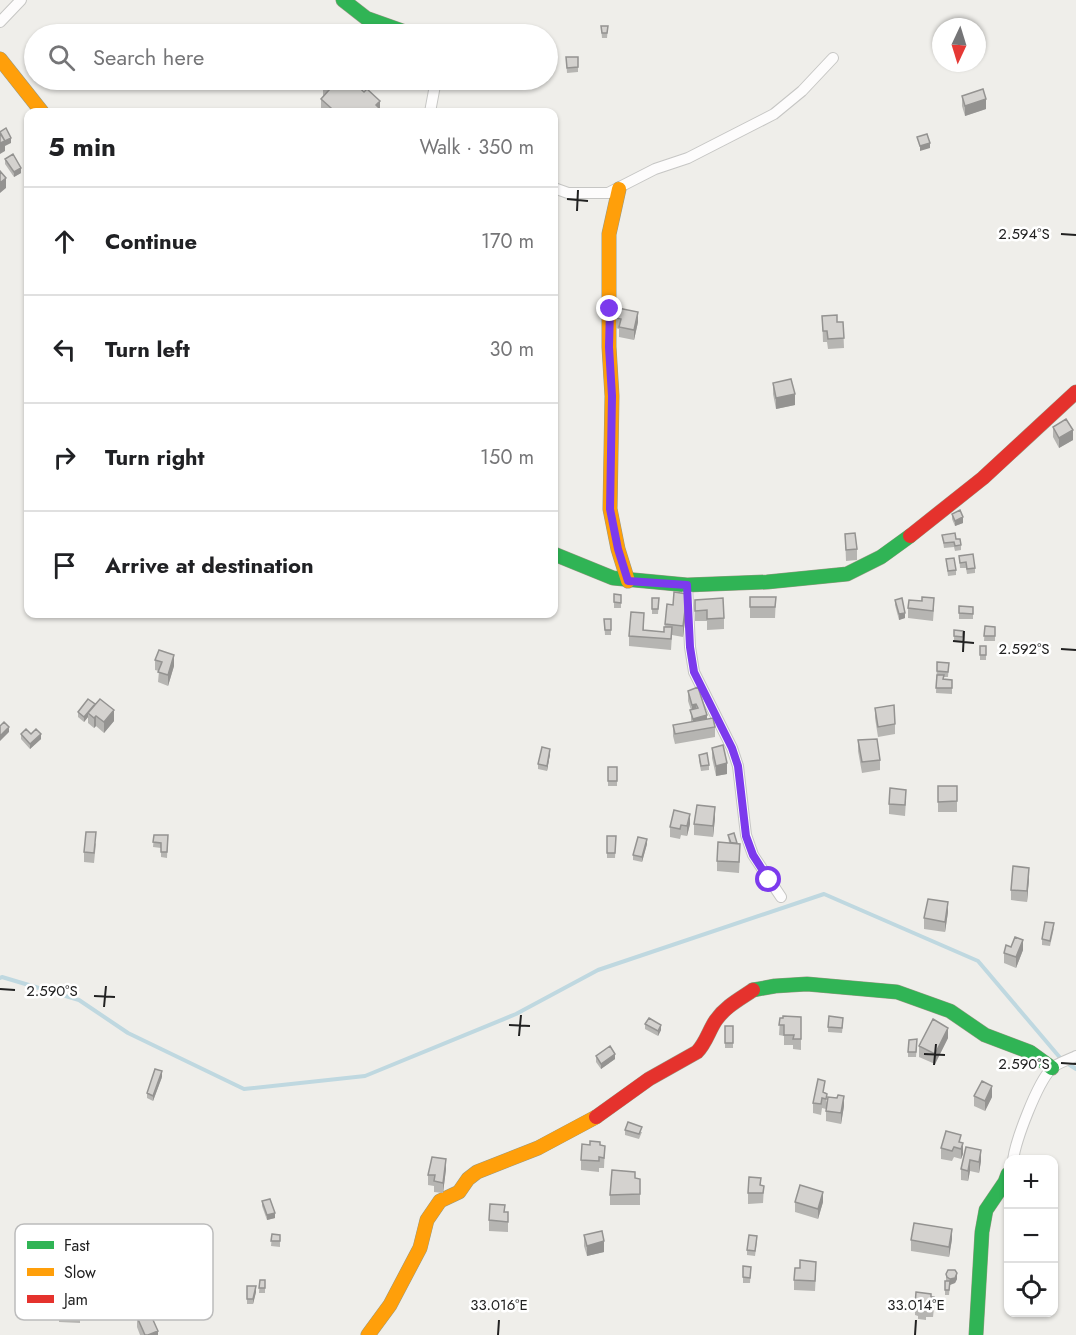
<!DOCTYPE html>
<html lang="en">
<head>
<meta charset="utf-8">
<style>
  :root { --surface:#fff; --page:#f6f6f6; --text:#202124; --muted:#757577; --line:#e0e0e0 }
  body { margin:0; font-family:Jost,sans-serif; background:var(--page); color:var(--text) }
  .controls { position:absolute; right:18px; bottom:18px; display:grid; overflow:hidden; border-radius:12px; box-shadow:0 2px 4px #0004 }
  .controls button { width:54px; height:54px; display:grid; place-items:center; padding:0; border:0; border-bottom:2px solid var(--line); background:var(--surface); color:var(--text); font:30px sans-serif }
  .compass { position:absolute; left:932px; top:18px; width:54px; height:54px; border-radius:50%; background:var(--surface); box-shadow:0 2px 4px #0004; rotate:184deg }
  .stop { position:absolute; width:18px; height:18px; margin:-14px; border:4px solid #7c3aed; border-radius:50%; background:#fff }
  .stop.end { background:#7c3aed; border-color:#fff; box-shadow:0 2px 6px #0008 }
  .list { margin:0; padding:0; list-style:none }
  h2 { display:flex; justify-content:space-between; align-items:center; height:78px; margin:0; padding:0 24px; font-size:26px }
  h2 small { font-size:20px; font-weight:400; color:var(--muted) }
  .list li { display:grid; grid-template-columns:39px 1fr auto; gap:18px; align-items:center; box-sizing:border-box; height:108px; padding:0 24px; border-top:2px solid var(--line) }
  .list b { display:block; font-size:22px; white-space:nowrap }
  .list em { font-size:20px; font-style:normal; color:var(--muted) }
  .icon { flex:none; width:33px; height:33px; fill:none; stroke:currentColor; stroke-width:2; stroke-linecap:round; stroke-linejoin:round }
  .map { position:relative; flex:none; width:1076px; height:1335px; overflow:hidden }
  .search { position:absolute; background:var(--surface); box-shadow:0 2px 4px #0004; left:24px; top:24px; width:534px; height:66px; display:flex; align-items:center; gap:15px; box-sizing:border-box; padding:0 21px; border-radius:33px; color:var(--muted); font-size:22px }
  .panel { position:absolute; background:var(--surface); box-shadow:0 2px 4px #0004; left:24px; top:108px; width:534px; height:510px; border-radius:12px }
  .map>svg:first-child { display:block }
</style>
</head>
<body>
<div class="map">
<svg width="1076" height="1335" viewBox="0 0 1076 1335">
  <rect width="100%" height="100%" fill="#efeeea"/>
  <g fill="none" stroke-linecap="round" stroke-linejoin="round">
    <path stroke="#bfd8e0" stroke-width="4" d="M 0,978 L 2,977 L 79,1000 L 128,1033 L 244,1089 L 365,1076 L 516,1014 L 598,970 L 824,894 L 978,961 L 1062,1060 L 1076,1069"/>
    <defs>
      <path id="street" d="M 0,22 L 21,0
        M 430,112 L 436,80
        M 554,188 L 568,193 L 608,193 L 655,169 L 688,158 L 774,114 L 802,91 L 833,58
        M 687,585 L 690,647 L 694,672 L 732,748 L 738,766 L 746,835 L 753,855 L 781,897
        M 1013,1160 C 1016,1139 1037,1084 1051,1069 C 1056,1063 1069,1060 1076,1056"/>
      <path id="fast" d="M 343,0 L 366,18 L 411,34
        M 554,554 L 613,578 L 687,585 L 767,582 L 847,574 L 881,557 L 910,536
        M 753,990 L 775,986 L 807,984 L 897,992 L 950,1011 L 985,1035 L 1030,1052 L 1052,1068
        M 976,1335 L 982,1232 L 986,1210 L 1005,1182 L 1008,1174"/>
      <path id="slow" d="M 0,59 L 42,112
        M 619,189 L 609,234 L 609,347 L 612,396 L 610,509 L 618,549 L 628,581
        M 368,1335 L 390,1305 L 420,1248 L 427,1220 L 440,1201 L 459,1192 L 468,1179 L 477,1172 L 538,1148 L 596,1117"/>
      <path id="jam" d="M 910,536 L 983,478 L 1076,392
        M 596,1117 L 649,1079 L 697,1052 C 706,1043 709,1030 716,1020 C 726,1006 740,999 753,990"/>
    </defs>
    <use href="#street" stroke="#c6c6c4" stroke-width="12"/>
    <use href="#fast" stroke="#969983" stroke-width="15"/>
    <use href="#slow" stroke="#969983" stroke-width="15"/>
    <use href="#jam" stroke="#969983" stroke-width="15"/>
    <use href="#street" stroke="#fdfcfc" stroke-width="10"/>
    <use href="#fast" stroke="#30b455" stroke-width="14"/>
    <use href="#slow" stroke="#ff9f0a" stroke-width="14"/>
    <use href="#jam" stroke="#e5322d" stroke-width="14"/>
  </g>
  <path fill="#b6b5b2" d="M 601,26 L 608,26 L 607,38 L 602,38 Z
    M 566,57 L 578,57 L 578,72 L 567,73 Z
    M 323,84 L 364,92 L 380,101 L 380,112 L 321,112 L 321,99 L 323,97 Z
    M 962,96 L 986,109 L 965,116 L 962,106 Z
    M 5,159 L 21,173 L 14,177 L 5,164 Z
    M 822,316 L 837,322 L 843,322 L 844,348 L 828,349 L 827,342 L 823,342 Z
    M 616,318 L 638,322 L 634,340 L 619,337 L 619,329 L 616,328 Z
    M 773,383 L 795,405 L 776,409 L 773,394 Z
    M 1053,427 L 1073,440 L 1059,448 L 1053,437 Z
    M 952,514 L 963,523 L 955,526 L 952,519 Z
    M 845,534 L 857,549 L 857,560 L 846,561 Z
    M 942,535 L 956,539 L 961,545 L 961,550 L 955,551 L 954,547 L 944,548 Z
    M 959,556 L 975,568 L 975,573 L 967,574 L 966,568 L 960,568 Z
    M 946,559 L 956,570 L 956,575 L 948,576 Z
    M 614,594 L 621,595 L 621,608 L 614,608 Z
    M 750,597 L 776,597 L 775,618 L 750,618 Z
    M 652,598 L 659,598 L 658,614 L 652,614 Z
    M 695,600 L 724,618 L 724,629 L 707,630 L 707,621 L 695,621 Z
    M 895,600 L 905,618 L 899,620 L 895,605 Z
    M 667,604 L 687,604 L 683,637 L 672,635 L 671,650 L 629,646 L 629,636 L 644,623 L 644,630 L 664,632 Z
    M 959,606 L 973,607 L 973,619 L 959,619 Z
    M 908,608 L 934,608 L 933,621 L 908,618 Z
    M 604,619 L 611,619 L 611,635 L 605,635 Z
    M 985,626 L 995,627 L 995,641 L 984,641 Z
    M 954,636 L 963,636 L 963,642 L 954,641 Z
    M 980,646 L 986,646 L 986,660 L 980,660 Z
    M 155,660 L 174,666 L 168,686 L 158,682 L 159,671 L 155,670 Z
    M 937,662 L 949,663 L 948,677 L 944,677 L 943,679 L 952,680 L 952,694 L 936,693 Z
    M 688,691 L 707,719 L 715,727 L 715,737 L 675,744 L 673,736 L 673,725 L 691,722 L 691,710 L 688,701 Z
    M 95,705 L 114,721 L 104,733 L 96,726 L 94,728 L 88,723 L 88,717 L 84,722 L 78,717 L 78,712 Z
    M 875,708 L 895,724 L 895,734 L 878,737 L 875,718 Z
    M 21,734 L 31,734 L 41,739 L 30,749 L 21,739 Z
    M 858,740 L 880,760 L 880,770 L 862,773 L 858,751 Z
    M 712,748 L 727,774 L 716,776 L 712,758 Z
    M 550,754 L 547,771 L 538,769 L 538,764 Z
    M 699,755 L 709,765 L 709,770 L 701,771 L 699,760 Z
    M 608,767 L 617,767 L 617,786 L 608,786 Z
    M 938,786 L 957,786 L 957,812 L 938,812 Z
    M 906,800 L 905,816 L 889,814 L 889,804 Z
    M 690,814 L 690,824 L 687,836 L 681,835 L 680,839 L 670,837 L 670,827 Z
    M 715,818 L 713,837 L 694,835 L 694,824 Z
    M 154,835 L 168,835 L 167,858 L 161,857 L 161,848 L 153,847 Z
    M 728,835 L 740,854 L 739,873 L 717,871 L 717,861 L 729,843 Z
    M 607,836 L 616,836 L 615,858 L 607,858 Z
    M 96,843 L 94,863 L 84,862 L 84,852 Z
    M 647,844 L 642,862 L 633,860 L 633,855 Z
    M 1029,878 L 1027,902 L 1011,900 L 1011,890 Z
    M 948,912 L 945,932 L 924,929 L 924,918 Z
    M 1054,928 L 1050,946 L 1042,945 L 1042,939 Z
    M 1011,947 L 1023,950 L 1016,968 L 1004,963 L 1004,953 Z
    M 801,1017 L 801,1050 L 793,1049 L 793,1045 L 784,1045 L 784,1036 L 779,1035 L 780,1018 Z
    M 843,1023 L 842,1033 L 828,1032 L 828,1027 Z
    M 645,1024 L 661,1030 L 658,1036 L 645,1029 Z
    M 725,1026 L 733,1026 L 733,1048 L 725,1048 Z
    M 948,1038 L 935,1064 L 919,1057 L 919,1046 Z
    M 917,1044 L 916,1057 L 908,1057 L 908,1052 Z
    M 596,1056 L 615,1059 L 601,1069 L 596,1062 Z
    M 162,1077 L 153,1101 L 147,1098 L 147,1093 Z
    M 824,1093 L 827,1103 L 844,1106 L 841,1124 L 826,1121 L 826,1109 L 822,1108 L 821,1115 L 813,1113 L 813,1103 Z
    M 974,1096 L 992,1097 L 985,1111 L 974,1106 Z
    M 625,1130 L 642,1132 L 639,1139 L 625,1135 Z
    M 961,1143 L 963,1154 L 961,1159 L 954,1157 L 952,1161 L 941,1159 L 941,1148 Z
    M 600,1145 L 605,1146 L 604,1168 L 599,1168 L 599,1172 L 581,1170 L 581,1160 Z
    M 966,1147 L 981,1161 L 979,1173 L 970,1171 L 968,1181 L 961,1180 L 961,1169 Z
    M 446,1169 L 443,1193 L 434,1192 L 434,1186 L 428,1185 L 428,1175 Z
    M 635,1178 L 640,1189 L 640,1205 L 610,1205 L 610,1195 Z
    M 761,1185 L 764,1186 L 763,1203 L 748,1204 L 748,1193 Z
    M 262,1201 L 275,1218 L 267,1220 L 262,1206 Z
    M 795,1202 L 823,1202 L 818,1219 L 795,1212 Z
    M 505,1212 L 508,1223 L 508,1232 L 489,1231 L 489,1220 Z
    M 272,1234 L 280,1235 L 280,1247 L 271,1246 Z
    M 584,1235 L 604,1252 L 587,1256 L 584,1246 Z
    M 952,1239 L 949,1257 L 911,1251 L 911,1240 Z
    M 757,1241 L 755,1256 L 747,1255 L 747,1250 Z
    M 743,1266 L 751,1267 L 750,1283 L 743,1283 Z
    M 800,1268 L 816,1272 L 815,1291 L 794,1290 L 794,1280 Z
    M 82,1273 L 80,1289 L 70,1288 L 70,1283 Z
    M 946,1274 L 957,1279 L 955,1283 L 950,1284 L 949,1295 L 945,1295 L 945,1281 L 946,1281 Z
    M 260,1280 L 265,1280 L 265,1293 L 259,1293 Z
    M 247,1286 L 256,1292 L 253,1304 L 247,1304 Z
    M 80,1294 L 80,1323 L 59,1322 L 59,1299 L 65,1299 Z
    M 931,1297 L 934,1308 L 933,1317 L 926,1317 L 926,1320 L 918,1319 L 918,1316 L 915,1315 L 915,1305 Z
    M 137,1317 L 158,1335 L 140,1335 L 137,1327 Z"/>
  <path fill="#949391" d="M 986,99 L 986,109 L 965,116 L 965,106 Z
    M 380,101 L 380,112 L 376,112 L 376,105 Z
    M 11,138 L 11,143 L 5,146 L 5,141 Z
    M 5,141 L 5,151 L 0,154 L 0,143 Z
    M 930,143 L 930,148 L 920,151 L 920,146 Z
    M 21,168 L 21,173 L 14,177 L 14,172 Z
    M 6,178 L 6,188 L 0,193 L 0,183 Z
    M 638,312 L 638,322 L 634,340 L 634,330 Z
    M 795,394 L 795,405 L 776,409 L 776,398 Z
    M 1073,430 L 1073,440 L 1059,448 L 1059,438 Z
    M 963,517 L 963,523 L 955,526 L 955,521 Z
    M 687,594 L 687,604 L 683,637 L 683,626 Z
    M 905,613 L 905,618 L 899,620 L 899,614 Z
    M 174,655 L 174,666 L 168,686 L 168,675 Z
    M 95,704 L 95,709 L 88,713 L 88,717 L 84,722 L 84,717 Z
    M 696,704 L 696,714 L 692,716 L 692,705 Z
    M 114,710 L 114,721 L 104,733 L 104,722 Z
    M 707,715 L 707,725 L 693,729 L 693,719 Z
    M 96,716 L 96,726 L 94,728 L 94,718 Z
    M 9,727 L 9,732 L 0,741 L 0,736 Z
    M 41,734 L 41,739 L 30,749 L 30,744 Z
    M 550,749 L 550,754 L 547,771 L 547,766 Z
    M 727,763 L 727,774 L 716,776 L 716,766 Z
    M 715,807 L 715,818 L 713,837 L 713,826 Z
    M 690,814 L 690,824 L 687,836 L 687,826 Z
    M 647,839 L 647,844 L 642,862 L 642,857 Z
    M 1029,868 L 1029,878 L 1027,902 L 1027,891 Z
    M 948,902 L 948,912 L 945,932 L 945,922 Z
    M 1023,940 L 1023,950 L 1016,968 L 1016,957 Z
    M 661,1025 L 661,1030 L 658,1036 L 658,1031 Z
    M 948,1028 L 948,1038 L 935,1064 L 935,1054 Z
    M 615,1054 L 615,1059 L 601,1069 L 601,1064 Z
    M 162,1071 L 162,1077 L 153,1101 L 153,1096 Z
    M 992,1086 L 992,1097 L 985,1111 L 985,1101 Z
    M 844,1096 L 844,1106 L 841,1124 L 841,1113 Z
    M 963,1143 L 963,1154 L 961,1159 L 961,1149 Z
    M 981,1150 L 981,1161 L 979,1173 L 979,1162 Z
    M 446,1159 L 446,1169 L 443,1193 L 443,1183 Z
    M 970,1160 L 970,1171 L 968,1181 L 968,1171 Z
    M 823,1192 L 823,1202 L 818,1219 L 818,1209 Z
    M 275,1213 L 275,1218 L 267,1220 L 267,1215 Z
    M 952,1229 L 952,1239 L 949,1257 L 949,1247 Z
    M 604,1241 L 604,1252 L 587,1256 L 587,1246 Z
    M 957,1273 L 957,1279 L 955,1283 L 950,1285 L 950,1279 Z
    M 256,1286 L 256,1292 L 253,1304 L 253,1299 Z
    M 158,1331 L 158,1335 L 148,1335 Z"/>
  <path fill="#d4d2cf" stroke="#949391" stroke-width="1.5" d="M 601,26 L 608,26 L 607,33 L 602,33 Z
    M 566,57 L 578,57 L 578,67 L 567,68 Z
    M 327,80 L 351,80 L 364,92 L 367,89 L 380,101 L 376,105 L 380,109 L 377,112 L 329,112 L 328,111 L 331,108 L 321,99 L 329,90 L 323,84 Z
    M 983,89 L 986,99 L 965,106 L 962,96 Z
    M 6,128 L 11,138 L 5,141 L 0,132 Z
    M 0,133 L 5,141 L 0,143 Z
    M 927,134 L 930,143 L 920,146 L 917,137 Z
    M 13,154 L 21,168 L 14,172 L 5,159 Z
    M 0,171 L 6,178 L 0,183 Z
    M 618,308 L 638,312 L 634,330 L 619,327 L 621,319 L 616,318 Z
    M 837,315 L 837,322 L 843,322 L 844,338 L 828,339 L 827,331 L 823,331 L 822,316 Z
    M 791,379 L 795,394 L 776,398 L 773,383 Z
    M 1066,419 L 1073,430 L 1059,438 L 1053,427 Z
    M 960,510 L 963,517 L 955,521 L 952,514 Z
    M 855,533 L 857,549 L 846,550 L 845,534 Z
    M 955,533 L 956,539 L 960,539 L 961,545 L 955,546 L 954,542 L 944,543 L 942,535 Z
    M 973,554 L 975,568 L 967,569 L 966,562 L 960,563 L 959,556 Z
    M 954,558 L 956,570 L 948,571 L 946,559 Z
    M 674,592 L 687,594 L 683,626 L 665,624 L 667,604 L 673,605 Z
    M 614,594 L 621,595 L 621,603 L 614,602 Z
    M 750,597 L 776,597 L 775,607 L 750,607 Z
    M 922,597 L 934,598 L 933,611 L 908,608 L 909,600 L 922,601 Z
    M 652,598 L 659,598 L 658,609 L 652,609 Z
    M 723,598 L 724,618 L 707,619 L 707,610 L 695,611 L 695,600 Z
    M 902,598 L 905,613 L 899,614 L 895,600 Z
    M 959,606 L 973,607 L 973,614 L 959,613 Z
    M 631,612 L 644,613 L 643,630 L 664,632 L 664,627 L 672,627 L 671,639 L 629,636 Z
    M 604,619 L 611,619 L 611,630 L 605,630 Z
    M 985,626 L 995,627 L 995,636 L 984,636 Z
    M 954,630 L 963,631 L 963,637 L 954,636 Z
    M 980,646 L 986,646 L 986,655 L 980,655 Z
    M 159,650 L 174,655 L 168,675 L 158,672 L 162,662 L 155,660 Z
    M 937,662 L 949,663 L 948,672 L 937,671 Z
    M 937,675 L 944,675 L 943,679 L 952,680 L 952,688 L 936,688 Z
    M 698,687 L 707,715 L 693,719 L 690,710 L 698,708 L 696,704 L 692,705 L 688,691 Z
    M 88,699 L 95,704 L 84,717 L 78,712 Z
    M 100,699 L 114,710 L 104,722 L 96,716 L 94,718 L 88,713 Z
    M 894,705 L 895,724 L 878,727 L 875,708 Z
    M 713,718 L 715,727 L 675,734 L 673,725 Z
    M 4,722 L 9,727 L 0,736 L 0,726 Z
    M 26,729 L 31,734 L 36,729 L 41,734 L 30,744 L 21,734 Z
    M 877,739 L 880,760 L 862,762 L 858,740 Z
    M 723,745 L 727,763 L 716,766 L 712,748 Z
    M 542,747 L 550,749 L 547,766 L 538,764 Z
    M 707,753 L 709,765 L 701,766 L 699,755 Z
    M 608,767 L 617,767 L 617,781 L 608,781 Z
    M 938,786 L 957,786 L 957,801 L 938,802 Z
    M 890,788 L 906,790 L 905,805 L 889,804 Z
    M 697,805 L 715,807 L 713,826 L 694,824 Z
    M 674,810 L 690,814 L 687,826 L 681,825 L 680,829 L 670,827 Z
    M 86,832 L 96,832 L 94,853 L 84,852 Z
    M 734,833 L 737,843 L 731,843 L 728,835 Z
    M 154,835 L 168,835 L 167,852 L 161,852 L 161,843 L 153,842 Z
    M 607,836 L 616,836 L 615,853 L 607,853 Z
    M 638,837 L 647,839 L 642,857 L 633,855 Z
    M 718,842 L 740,844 L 739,862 L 717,861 Z
    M 1013,866 L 1029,868 L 1027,891 L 1011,890 Z
    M 928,899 L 948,902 L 945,922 L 924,918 Z
    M 1045,922 L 1054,923 L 1050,941 L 1042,939 Z
    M 1015,937 L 1023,940 L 1016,957 L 1004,953 L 1006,945 L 1011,947 Z
    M 783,1016 L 801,1017 L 801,1039 L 793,1039 L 794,1035 L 784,1035 L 784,1025 L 779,1025 L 780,1018 L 783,1018 Z
    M 829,1016 L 843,1018 L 842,1028 L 828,1027 Z
    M 649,1018 L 661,1025 L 658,1031 L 645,1024 Z
    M 933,1019 L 948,1028 L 935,1054 L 919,1046 Z
    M 725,1026 L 733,1026 L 733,1043 L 725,1043 Z
    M 917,1039 L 916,1052 L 908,1052 L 909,1040 Z
    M 610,1046 L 615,1054 L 601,1064 L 596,1056 Z
    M 155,1069 L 162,1071 L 153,1096 L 147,1093 Z
    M 818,1079 L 825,1081 L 823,1092 L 827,1094 L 826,1099 L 822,1098 L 821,1104 L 813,1103 Z
    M 982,1081 L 992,1086 L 985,1101 L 974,1096 Z
    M 838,1095 L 844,1096 L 841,1113 L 826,1111 L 828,1097 L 837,1098 Z
    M 628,1122 L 642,1127 L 639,1134 L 625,1130 Z
    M 946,1131 L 961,1135 L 959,1142 L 963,1143 L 961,1149 L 954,1147 L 952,1151 L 941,1148 Z
    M 590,1141 L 600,1142 L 600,1145 L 605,1146 L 604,1158 L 599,1157 L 599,1161 L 581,1160 L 582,1144 L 590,1145 Z
    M 966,1147 L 981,1150 L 979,1162 L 970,1160 L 968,1171 L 961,1169 Z
    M 432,1157 L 446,1159 L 443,1183 L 434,1181 L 435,1175 L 428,1175 Z
    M 612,1170 L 635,1172 L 635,1178 L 640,1179 L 640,1194 L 610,1195 Z
    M 749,1177 L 761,1178 L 760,1185 L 764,1186 L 763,1193 L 748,1193 Z
    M 800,1185 L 823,1192 L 818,1209 L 795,1202 Z
    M 270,1199 L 275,1213 L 267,1215 L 262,1201 Z
    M 490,1204 L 505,1205 L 504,1212 L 508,1212 L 508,1222 L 489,1220 Z
    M 914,1223 L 952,1229 L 949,1247 L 911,1240 Z
    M 602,1231 L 604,1241 L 587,1246 L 584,1235 Z
    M 272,1234 L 280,1235 L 280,1241 L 271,1241 Z
    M 749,1235 L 757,1236 L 755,1251 L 747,1250 Z
    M 800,1260 L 816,1262 L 815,1281 L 794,1280 L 795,1268 L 800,1268 Z
    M 743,1266 L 751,1267 L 750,1278 L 743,1277 Z
    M 948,1270 L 955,1270 L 957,1273 L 955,1278 L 950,1279 L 947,1277 L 946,1274 Z
    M 260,1280 L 265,1280 L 265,1288 L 259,1288 Z
    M 945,1281 L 950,1281 L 949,1290 L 945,1290 Z
    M 247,1286 L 256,1286 L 253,1299 L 247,1299 Z
    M 916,1292 L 931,1294 L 931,1297 L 934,1297 L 933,1307 L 926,1306 L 926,1309 L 918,1309 L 919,1305 L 915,1305 Z
    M 149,1311 L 158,1331 L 148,1335 L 145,1335 L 137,1317 Z"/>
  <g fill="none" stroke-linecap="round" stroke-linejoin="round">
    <path stroke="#7c3aed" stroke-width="8" d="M 610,309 L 609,347 L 612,396 L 610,509 L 618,549 L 628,581 L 687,585 L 690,647 L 694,672 L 732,748 L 738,766 L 746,836 L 753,855 L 769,880"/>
  </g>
  <path fill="none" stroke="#212121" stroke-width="2" d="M 567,199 L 588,201M 577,211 L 578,190M 1061,234 L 1076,235M 953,641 L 974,643M 1061,649 L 1076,650M 963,652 L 964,631M 0,989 L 15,990M 94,996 L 115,997M 104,1007 L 106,986M 509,1025 L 530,1026M 519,1036 L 521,1015M 924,1054 L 945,1055M 1061,1063 L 1076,1064M 934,1065 L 936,1044M 498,1335 L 499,1320M 915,1335 L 916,1320"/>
  <rect x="15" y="1224" width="198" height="96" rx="9" fill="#fff" stroke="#bcbcbc" stroke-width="1.5"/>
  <rect x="27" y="1241" width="27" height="8" fill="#30b455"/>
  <rect x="27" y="1268" width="27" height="8" fill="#ff9f0a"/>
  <rect x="27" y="1295" width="27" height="8" fill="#e5322d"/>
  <g font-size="16" fill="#212121">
    <text x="64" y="1251">Fast</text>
    <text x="64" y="1278">Slow</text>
    <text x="64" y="1305">Jam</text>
  </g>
  <g font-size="15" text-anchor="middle" fill="#212121" stroke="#fff" stroke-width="5" stroke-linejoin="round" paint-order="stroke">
    <text x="1024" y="239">2.594°S</text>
    <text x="1024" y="654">2.592°S</text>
    <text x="52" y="996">2.590°S</text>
    <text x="1024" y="1069">2.590°S</text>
    <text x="499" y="1310">33.016°E</text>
    <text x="916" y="1310">33.014°E</text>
  </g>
</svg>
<div class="controls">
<button>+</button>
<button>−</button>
<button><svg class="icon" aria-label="locate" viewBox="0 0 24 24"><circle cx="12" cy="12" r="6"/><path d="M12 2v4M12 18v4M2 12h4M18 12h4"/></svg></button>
</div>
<svg class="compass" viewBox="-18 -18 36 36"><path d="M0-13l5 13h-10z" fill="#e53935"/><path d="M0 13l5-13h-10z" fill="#757577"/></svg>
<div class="stop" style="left:769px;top:880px"></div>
<div class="stop end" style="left:610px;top:309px"></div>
<div class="search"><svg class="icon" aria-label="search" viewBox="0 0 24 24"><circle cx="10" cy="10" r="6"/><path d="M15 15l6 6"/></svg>Search here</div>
<section class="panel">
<h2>5 min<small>Walk · 350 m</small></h2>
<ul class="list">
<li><svg class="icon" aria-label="ahead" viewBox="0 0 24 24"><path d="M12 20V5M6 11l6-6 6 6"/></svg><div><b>Continue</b></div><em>170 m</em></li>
<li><svg class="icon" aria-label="left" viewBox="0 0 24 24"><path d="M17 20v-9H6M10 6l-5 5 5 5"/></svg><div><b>Turn left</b></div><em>30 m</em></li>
<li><svg class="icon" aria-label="right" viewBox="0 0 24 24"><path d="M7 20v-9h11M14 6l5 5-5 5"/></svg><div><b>Turn right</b></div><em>150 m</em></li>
<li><svg class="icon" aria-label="arrive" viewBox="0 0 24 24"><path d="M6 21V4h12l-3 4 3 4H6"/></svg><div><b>Arrive at destination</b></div></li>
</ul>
</section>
</div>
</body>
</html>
